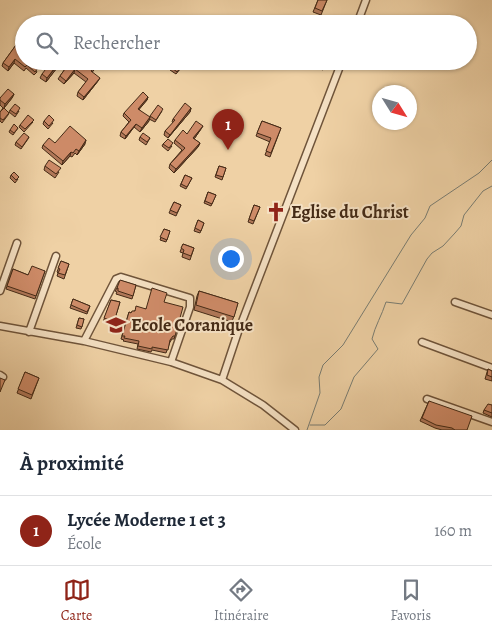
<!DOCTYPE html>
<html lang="fr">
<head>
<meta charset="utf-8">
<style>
  :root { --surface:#fff; --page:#f2f2f3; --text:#1f2937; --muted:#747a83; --line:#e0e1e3; --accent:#8f2418 }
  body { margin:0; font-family:Alegreya,serif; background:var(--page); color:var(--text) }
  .compass { position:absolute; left:372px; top:85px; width:45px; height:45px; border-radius:50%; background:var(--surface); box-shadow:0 1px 4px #0004; rotate:127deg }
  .you { position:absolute; left:230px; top:258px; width:18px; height:18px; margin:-12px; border:4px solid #fff; border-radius:50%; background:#1a73e8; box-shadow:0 0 0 8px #1a73e833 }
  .badge { display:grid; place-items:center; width:32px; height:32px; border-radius:50%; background:var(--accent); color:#fff; font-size:16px; font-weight:700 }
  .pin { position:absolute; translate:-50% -41px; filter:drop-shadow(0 1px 2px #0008) }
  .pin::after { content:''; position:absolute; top:26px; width:18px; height:15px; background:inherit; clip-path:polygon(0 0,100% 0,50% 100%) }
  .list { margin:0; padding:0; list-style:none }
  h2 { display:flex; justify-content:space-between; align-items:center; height:65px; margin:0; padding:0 20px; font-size:21px }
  h2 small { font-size:16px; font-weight:400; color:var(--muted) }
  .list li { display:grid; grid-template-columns:32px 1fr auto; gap:15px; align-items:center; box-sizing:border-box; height:70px; padding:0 20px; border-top:1px solid var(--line) }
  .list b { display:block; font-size:19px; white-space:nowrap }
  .list p { margin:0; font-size:16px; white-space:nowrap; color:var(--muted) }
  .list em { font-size:16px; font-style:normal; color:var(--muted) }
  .icon { flex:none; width:28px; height:28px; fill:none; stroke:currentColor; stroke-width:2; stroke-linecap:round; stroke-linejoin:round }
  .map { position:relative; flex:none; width:492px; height:430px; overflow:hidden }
  .search { position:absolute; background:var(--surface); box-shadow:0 1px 4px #0004; left:15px; right:15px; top:15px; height:55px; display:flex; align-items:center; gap:12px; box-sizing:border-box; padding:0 18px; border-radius:28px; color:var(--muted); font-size:19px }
  .sheet { height:135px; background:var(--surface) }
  nav { display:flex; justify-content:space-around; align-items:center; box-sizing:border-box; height:70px; border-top:1px solid var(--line); background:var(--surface); font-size:14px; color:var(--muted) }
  nav a { display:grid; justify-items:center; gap:2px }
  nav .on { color:var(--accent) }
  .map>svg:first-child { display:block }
</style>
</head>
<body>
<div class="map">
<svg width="492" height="430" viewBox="0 0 492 430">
  <rect width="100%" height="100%" fill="#efd1a5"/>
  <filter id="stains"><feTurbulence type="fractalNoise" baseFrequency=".004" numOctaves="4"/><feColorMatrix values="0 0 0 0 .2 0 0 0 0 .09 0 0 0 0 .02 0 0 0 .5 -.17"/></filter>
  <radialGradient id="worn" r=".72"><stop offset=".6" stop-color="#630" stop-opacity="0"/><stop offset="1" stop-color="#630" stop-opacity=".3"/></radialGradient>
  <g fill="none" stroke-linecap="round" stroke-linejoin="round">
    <path stroke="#797d73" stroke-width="1" d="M 310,425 L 325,425 L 341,409 L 354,377 L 378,349 L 372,339 C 375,326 382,315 386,302 L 402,304 L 427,259 L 432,253 L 443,246 L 455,233 L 461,226 L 464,215 L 483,191 L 492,186
      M 307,430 L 320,393 L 319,377 L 323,365 L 343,345 L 411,235 L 425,218 L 430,206 L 479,173 L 492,160"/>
    <defs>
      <path id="minor" d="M 357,24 L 366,0
        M 0,291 L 17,243
        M 455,302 L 492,315
        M 0,326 L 84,341 L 171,362 L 222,380 L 263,405 L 295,430
        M 29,332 L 56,256
        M 84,341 L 116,279 L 121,277 L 190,298 L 190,307 L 171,362
        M 422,342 L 492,368
        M 0,375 L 3,377
        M 222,380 L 238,332 L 342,61
        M 427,399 L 492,422"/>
    </defs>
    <use href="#minor" stroke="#6f543a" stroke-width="9"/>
    <use href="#minor" stroke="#f5e1c4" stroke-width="6"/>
  </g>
  <path fill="#b17859" stroke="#442a16" d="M 318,0 L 327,0 L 321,15 L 313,12 Z
    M 94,20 L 101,24 L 96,24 L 93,22 Z
    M 16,45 L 24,61 L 32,61 L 31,62 L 37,72 L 34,75 L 26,68 L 24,71 L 14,63 L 8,71 L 2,66 L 3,63 Z
    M 63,61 L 79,61 L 85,66 L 88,61 L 101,61 L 92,72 L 98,81 L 83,100 L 77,96 L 78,92 L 86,82 L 74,73 L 64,84 L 58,79 L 60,76 L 68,65 Z
    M 187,61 L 176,74 L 170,70 L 171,67 Z
    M 296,61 L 304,61 L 302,66 L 296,64 Z
    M 319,61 L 327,61 L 323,70 L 316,67 Z
    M 60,64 L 46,82 L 40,78 L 42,74 Z
    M 14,94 L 12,98 L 4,108 L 9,113 L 8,115 L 2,123 L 0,121 L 0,112 L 3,108 L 0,105 L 0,98 Z
    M 148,97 L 147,100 L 139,109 L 149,121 L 140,132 L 134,127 L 125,139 L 120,136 L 121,132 L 129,122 L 123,116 L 124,113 Z
    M 191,108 L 190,112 L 168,138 L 164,135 L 165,131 L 173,123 L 172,122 L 173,119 Z
    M 10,110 L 19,111 L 15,117 L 9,112 Z
    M 162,111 L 155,122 L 149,119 L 150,116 Z
    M 44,121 L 53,123 L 48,129 L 43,124 Z
    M 262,121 L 281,128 L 270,157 L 265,155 L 270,142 L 256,136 Z
    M 33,122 L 24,132 L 19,127 L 20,125 Z
    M 18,128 L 13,135 L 9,132 L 10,130 Z
    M 201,129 L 194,139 L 200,143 L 198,147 L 174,173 L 169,168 L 170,164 L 182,150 L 174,143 L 175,140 L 187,134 Z
    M 29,137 L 28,139 L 21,149 L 15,145 L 16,142 Z
    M 140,137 L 150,138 L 146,145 L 139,140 Z
    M 55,143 L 85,144 L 77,155 L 75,153 L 72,157 L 70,156 L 62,165 L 42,148 L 43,145 Z
    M 163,144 L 172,146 L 168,151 L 162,146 Z
    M 45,166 L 59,172 L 55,178 L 44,170 Z
    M 219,166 L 226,168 L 222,180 L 215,177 Z
    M 11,175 L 18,179 L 15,183 L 10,178 Z
    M 185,175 L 192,178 L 186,189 L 180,186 Z
    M 208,192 L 216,195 L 211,206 L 204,203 Z
    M 174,202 L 181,205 L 176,216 L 169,213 Z
    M 254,205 L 260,207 L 253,224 L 248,222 Z
    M 277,206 L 281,207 L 276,218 L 273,216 Z
    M 198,220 L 204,223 L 200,233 L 194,231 Z
    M 164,229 L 170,231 L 166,242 L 160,240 Z
    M 183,244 L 194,248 L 190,260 L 182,257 L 183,253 L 180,252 Z
    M 61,261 L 69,264 L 64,279 L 57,276 L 58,273 L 57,272 Z
    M 13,269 L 28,275 L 45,271 L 35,299 L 6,289 Z
    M 136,285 L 132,299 L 116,294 L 117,292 L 115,291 L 117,288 Z
    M 199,291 L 238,303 L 232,322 L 194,310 L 197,296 Z
    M 73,299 L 90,306 L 87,314 L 70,308 Z
    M 111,300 L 120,302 L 113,325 L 103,322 Z
    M 164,302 L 175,336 L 174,339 L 172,339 L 170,342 L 166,353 L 152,350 L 151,352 L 137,349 L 138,344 L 123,341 L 124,340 L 121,339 L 129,312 L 131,313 L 134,311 L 146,309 Z
    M 79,318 L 84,319 L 81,329 L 76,328 Z
    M 488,369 L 492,371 L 492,381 L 485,379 Z
    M 25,372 L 39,378 L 31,399 L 17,393 Z
    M 429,401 L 467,430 L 442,430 L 435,428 L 420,421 Z
    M 492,405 L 492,417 L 483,413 L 484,410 Z"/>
  <path fill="#906149" stroke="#442a16" d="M 15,59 L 14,63 L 8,71 L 9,67 Z
    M 61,61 L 60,64 L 46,82 L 47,78 Z
    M 99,61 L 101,61 L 90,75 L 91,71 Z
    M 75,69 L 74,73 L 64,84 L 66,81 Z
    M 100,78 L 98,81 L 83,100 L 84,97 Z
    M 14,94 L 12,98 L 4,108 L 5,104 Z
    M 148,97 L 147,100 L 137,112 L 138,109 Z
    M 191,108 L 190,112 L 168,138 L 170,135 Z
    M 150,117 L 149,121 L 140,132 L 142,128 Z
    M 136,124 L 134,127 L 125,139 L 126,136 Z
    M 203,126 L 201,129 L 192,142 L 193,138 Z
    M 86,140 L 85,144 L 77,155 L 79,151 Z
    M 200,143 L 198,147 L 174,173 L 176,169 Z
    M 71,152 L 70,156 L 62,165 L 63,161 Z"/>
  <path fill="#ce8b68" stroke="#442a16" d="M 318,0 L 327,0 L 322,11 L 315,8 Z
    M 99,16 L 103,18 L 101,23 L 94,20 Z
    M 313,17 L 320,20 L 318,24 L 310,24 Z
    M 16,45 L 24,51 L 24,61 L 30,61 L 38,68 L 35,72 L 27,65 L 25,67 L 15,59 L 9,67 L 3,63 Z
    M 52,61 L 60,61 L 47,78 L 42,74 Z
    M 69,61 L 79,61 L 85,66 L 89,61 L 99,61 L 91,71 L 100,78 L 84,97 L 78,92 L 88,79 L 75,69 L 66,81 L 60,76 L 70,62 Z
    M 176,61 L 186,61 L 177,72 L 171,67 Z
    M 297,61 L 304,61 L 303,64 Z
    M 319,61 L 327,61 L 324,66 L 318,63 Z
    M 8,89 L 14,94 L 5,104 L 0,100 L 0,98 Z
    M 143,92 L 148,97 L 138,109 L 150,117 L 142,128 L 136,124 L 126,136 L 121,132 L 131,120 L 124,113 Z
    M 185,103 L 191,108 L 170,135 L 165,131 L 175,120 L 173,119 Z
    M 15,104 L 20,108 L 16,114 L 10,110 Z
    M 158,105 L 163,109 L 156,120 L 150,116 Z
    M 4,108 L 9,113 L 3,120 L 0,118 L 0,112 Z
    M 28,115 L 34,120 L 25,129 L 20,125 Z
    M 49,115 L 54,120 L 49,126 L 44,121 Z
    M 196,121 L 203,126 L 193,138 L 200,143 L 176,169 L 170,164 L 185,148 L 175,140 L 183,130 L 187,134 Z
    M 262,121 L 281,128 L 271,153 L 266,151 L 271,138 L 257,133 Z
    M 14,124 L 18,128 L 14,133 L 10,130 Z
    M 70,126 L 86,140 L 79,151 L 76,149 L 73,153 L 71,152 L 63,161 L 43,145 L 49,138 L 55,143 Z
    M 24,133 L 29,137 L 22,147 L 16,142 Z
    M 143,133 L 150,138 L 147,142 L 140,137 Z
    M 168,139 L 173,143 L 169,148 L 163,144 Z
    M 49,160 L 61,168 L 56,174 L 45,166 Z
    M 219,166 L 226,168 L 223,177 L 216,175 Z
    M 14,172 L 19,177 L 16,180 L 11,175 Z
    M 185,175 L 192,178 L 187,187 L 181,184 Z
    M 208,192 L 216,195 L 212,204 L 205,201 Z
    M 174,202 L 181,205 L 177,213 L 170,210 Z
    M 254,205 L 260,207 L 254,221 L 249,219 Z
    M 277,206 L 281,207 L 277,215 L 273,214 Z
    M 198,220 L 204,223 L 201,231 L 195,228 Z
    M 164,229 L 170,231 L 167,240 L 160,237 Z
    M 183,244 L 194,248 L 191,256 L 183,253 L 184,250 L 181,248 Z
    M 61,261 L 69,264 L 65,275 L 58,273 L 60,269 L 58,268 Z
    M 32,266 L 45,271 L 36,296 L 7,286 L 13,269 L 28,275 Z
    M 120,280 L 136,285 L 133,296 L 118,291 L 118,288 L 117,288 Z
    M 152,288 L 167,293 L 164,302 L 183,307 L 175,336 L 173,336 L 170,340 L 168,350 L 152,347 L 152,349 L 138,346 L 139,341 L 124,338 L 125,336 L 122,336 L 129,312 L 131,313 L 132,311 L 135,311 L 136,306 L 146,309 Z
    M 199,291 L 238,303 L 234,317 L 196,305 Z
    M 73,299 L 90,306 L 87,312 L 71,305 Z
    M 111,300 L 120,302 L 114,322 L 104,318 Z
    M 79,318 L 84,319 L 82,327 L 77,325 Z
    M 488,369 L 492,371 L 492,377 L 487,375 Z
    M 25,372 L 39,378 L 32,395 L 18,389 Z
    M 0,378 L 5,380 L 0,392 Z
    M 429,401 L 472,416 L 467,430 L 455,430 L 452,428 L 436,425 L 422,418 Z
    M 488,404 L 492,405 L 492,413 L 484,410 Z"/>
  <defs>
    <symbol id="church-bare" viewBox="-9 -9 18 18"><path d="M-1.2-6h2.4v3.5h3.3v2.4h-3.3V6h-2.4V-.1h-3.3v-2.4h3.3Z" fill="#8f2418" stroke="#f5e1c4" stroke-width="2.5" paint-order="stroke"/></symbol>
    <symbol id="school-bare" viewBox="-9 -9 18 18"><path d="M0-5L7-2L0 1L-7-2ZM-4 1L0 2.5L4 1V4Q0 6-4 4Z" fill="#8f2418" stroke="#f5e1c4" stroke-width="2.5" paint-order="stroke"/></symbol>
  </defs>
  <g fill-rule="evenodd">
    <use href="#church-bare" x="262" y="198" width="28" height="28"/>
    <use href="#school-bare" x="102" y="311" width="28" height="28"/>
  </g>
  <g text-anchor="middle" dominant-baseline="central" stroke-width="4" stroke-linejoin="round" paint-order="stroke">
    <g font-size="18" font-weight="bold" fill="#442a16" stroke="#f5e1c4" text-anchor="start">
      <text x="291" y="212">Eglise du Christ</text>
      <text x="131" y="325">Ecole Coranique</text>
    </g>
  </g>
  <rect width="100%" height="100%" filter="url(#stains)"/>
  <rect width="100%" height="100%" fill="url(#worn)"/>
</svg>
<svg class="compass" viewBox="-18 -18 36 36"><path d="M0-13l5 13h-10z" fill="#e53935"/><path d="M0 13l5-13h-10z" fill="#747a83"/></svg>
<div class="you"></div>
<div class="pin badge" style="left:228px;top:150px">1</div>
<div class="search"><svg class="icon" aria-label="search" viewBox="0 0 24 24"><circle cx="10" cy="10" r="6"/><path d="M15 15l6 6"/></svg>Rechercher</div>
</div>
<section class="sheet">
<h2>À proximité<small></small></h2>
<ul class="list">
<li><span class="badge">1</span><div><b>Lycée Moderne 1 et 3</b><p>École</p></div><em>160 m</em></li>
</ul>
</section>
<nav>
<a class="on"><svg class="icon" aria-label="map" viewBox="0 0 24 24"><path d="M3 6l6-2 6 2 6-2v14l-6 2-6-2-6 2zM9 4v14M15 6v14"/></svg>Carte</a>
<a><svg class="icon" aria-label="directions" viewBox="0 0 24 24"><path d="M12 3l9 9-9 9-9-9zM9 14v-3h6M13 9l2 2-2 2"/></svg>Itinéraire</a>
<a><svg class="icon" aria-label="saved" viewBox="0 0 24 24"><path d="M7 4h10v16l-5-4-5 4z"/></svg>Favoris</a>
</nav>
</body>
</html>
